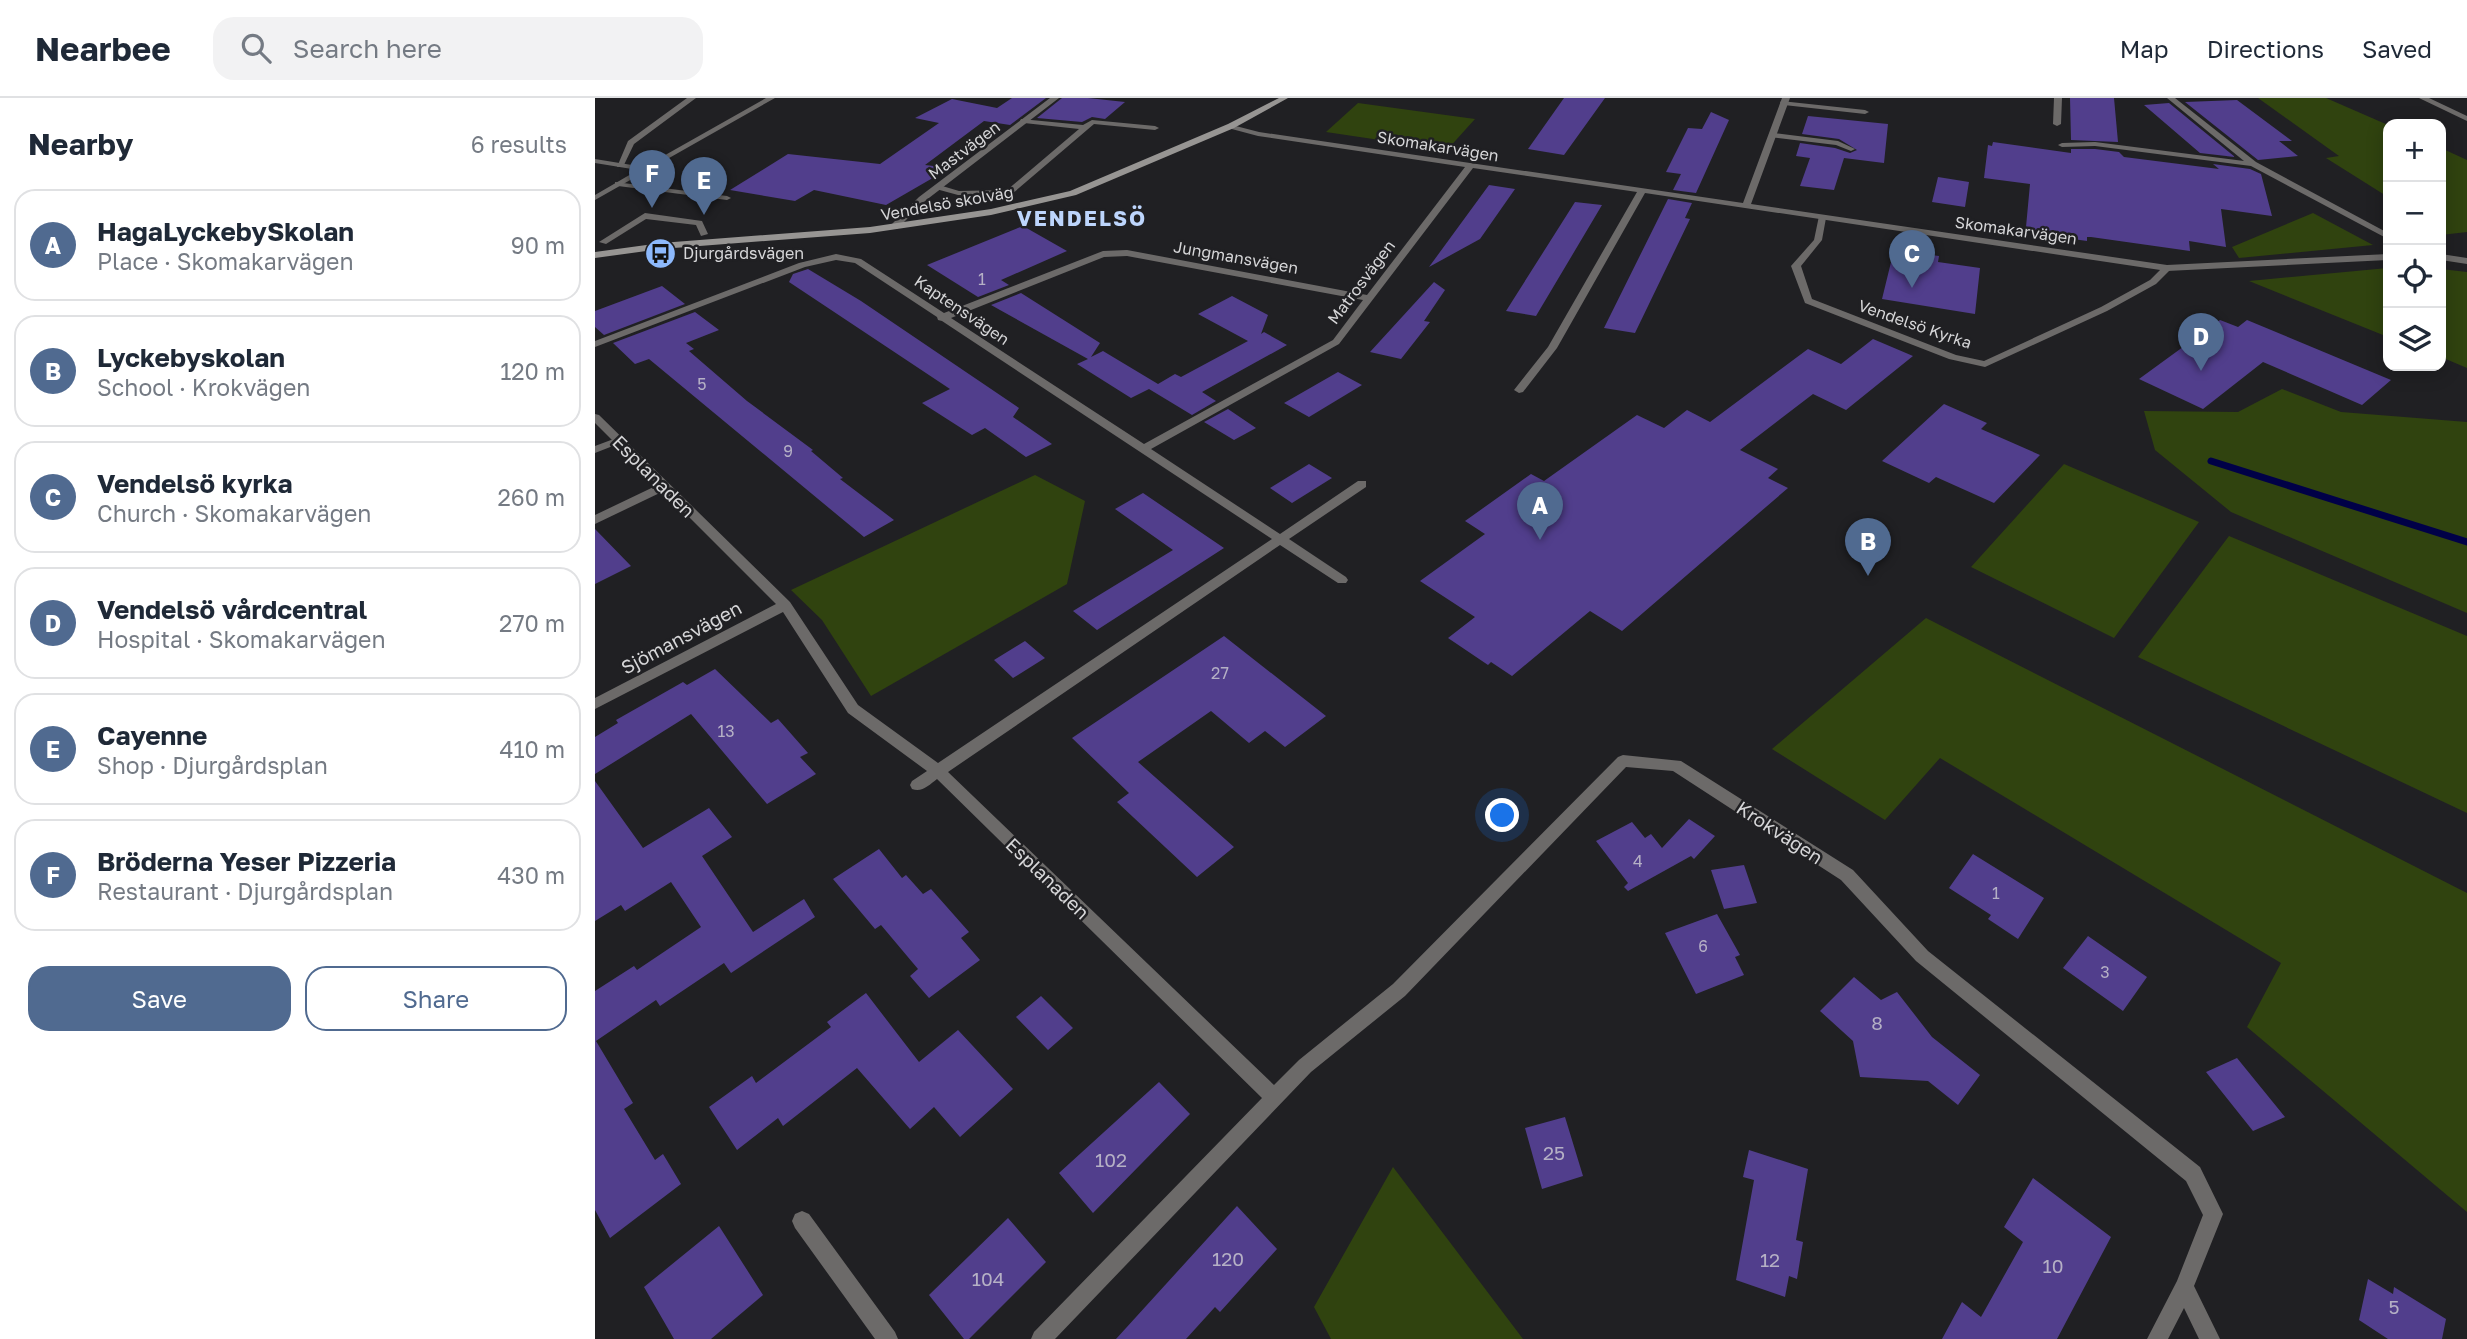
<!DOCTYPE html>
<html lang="en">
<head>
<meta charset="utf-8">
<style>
  :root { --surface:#fff; --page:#f2f2f3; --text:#1f2937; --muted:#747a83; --line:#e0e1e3; --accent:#506a90 }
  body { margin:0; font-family:"Golos Text",sans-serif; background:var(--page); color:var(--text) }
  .controls { position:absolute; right:21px; top:21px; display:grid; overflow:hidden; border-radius:14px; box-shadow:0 4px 18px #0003 }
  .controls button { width:63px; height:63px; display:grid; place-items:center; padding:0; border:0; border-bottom:2px solid var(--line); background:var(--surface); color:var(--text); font:35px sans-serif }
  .you { position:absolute; left:908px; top:718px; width:24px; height:24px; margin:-18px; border:5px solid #fff; border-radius:50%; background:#1a73e8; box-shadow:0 0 0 10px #1a73e833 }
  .badge { display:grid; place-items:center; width:46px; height:46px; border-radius:50%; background:var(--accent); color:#fff; font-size:23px; font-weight:700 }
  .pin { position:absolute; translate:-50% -58px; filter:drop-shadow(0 2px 4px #0008) }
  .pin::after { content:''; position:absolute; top:37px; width:24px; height:21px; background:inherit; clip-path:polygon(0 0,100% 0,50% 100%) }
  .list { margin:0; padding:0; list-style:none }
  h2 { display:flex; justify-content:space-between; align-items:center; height:91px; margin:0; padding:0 28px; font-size:30px }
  h2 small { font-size:23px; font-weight:400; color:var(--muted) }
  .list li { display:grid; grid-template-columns:46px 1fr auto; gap:21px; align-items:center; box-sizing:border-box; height:112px; margin:0 14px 14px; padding:0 14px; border:2px solid var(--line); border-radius:21px }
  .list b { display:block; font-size:26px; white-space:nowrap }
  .list p { margin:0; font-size:23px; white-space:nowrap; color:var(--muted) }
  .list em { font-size:23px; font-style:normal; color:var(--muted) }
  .actions { display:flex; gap:14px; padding:21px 28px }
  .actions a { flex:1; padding:16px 0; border:2px solid var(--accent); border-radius:21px; text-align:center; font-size:24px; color:var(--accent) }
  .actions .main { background:var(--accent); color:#fff }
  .icon { flex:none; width:38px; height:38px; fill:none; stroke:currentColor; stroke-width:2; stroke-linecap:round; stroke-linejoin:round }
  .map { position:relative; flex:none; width:1872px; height:1241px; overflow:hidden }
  header { display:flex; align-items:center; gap:42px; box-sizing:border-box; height:98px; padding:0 35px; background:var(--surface); border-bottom:2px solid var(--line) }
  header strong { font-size:33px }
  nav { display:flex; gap:38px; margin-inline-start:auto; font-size:24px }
  .search { width:490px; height:63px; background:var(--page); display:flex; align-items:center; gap:18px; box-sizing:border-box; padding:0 24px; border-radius:21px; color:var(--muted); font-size:26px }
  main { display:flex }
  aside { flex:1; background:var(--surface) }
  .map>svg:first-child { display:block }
</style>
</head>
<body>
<header>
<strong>Nearbee</strong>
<div class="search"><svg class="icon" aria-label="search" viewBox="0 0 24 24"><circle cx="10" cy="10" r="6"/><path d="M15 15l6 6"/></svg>Search here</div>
<nav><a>Map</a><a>Directions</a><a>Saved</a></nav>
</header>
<main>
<aside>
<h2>Nearby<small>6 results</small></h2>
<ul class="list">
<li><span class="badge">A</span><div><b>HagaLyckebySkolan</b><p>Place · Skomakarvägen</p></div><em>90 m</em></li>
<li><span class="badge">B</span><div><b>Lyckebyskolan</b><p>School · Krokvägen</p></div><em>120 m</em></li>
<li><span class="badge">C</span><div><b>Vendelsö kyrka</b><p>Church · Skomakarvägen</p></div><em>260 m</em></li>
<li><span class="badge">D</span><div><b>Vendelsö vårdcentral</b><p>Hospital · Skomakarvägen</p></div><em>270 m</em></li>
<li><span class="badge">E</span><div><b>Cayenne</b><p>Shop · Djurgårdsplan</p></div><em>410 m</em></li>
<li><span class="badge">F</span><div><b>Bröderna Yeser Pizzeria</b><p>Restaurant · Djurgårdsplan</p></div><em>430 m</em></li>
</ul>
<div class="actions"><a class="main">Save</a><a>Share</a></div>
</aside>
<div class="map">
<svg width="1872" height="1241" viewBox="0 0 1872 1241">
  <rect width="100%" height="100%" fill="#202023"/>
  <path fill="#30430f" d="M 1663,0 L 1731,0 L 1793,27 L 1793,99 L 1731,60 L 1744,58 Z
    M 763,5 L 880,21 L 852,52 L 731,34 Z
    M 1846,50 L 1872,62 L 1872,134 L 1846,137 Z
    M 1718,115 L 1778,147 L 1644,160 L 1637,149 Z
    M 1793,170 L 1793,239 L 1654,183 Z
    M 1846,171 L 1872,174 L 1872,270 L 1846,259 Z
    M 1687,291 L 1746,314 L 1872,324 L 1872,515 L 1636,414 L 1560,352 L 1549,313 L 1643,314 Z
    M 1469,366 L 1604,424 L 1519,540 L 1376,469 Z
    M 440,377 L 490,403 L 472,486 L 276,598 L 227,522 L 196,492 Z
    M 1634,438 L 1872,538 L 1872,715 L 1543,559 Z
    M 1331,520 L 1872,795 L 1872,1114 L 1652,929 L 1686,865 L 1345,660 L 1290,722 L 1177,651 Z
    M 798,1069 L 928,1241 L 736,1241 L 719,1209 Z"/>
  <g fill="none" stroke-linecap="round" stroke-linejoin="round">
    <path stroke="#000047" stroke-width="7" d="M 1616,363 L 1872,444"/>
  </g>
  <path fill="#513e8c" d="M 417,0 L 451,0 L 415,27 L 389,23 L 330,67 L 355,70 L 291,107 L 219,92 L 200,103 L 135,92 L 193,56 L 285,66 L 344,25 L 320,20 L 357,1 L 402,10 Z
    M 467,0 L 493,0 L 530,4 L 510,21 L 497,19 L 487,24 L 442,20 Z
    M 969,0 L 1010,0 L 969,57 L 933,51 Z
    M 1475,0 L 1519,0 L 1523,44 L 1476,42 Z
    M 1642,2 L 1697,43 L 1684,43 L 1703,58 L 1663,62 L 1590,4 Z
    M 1574,5 L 1640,59 L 1605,55 L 1549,7 Z
    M 1116,14 L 1134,22 L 1101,95 L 1078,92 L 1086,76 L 1071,74 L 1093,30 L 1107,31 Z
    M 1213,18 L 1293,26 L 1289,65 L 1249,60 L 1239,92 L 1205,88 L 1215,60 L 1201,58 L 1205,45 L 1240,50 L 1255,55 L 1262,52 L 1244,41 L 1207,36 Z
    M 1398,44 L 1476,55 L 1476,51 L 1500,51 L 1524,54 L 1529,59 L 1624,71 L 1618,66 L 1655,71 L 1666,76 L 1677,118 L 1626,111 L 1631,149 L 1594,143 L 1595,153 L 1496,139 L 1492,139 L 1492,143 L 1436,135 L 1436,130 L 1431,129 L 1435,86 L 1389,80 L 1393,47 L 1397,48 Z
    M 1343,79 L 1374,84 L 1370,109 L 1337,104 Z
    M 894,87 L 920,91 L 885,141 L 834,169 Z
    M 1073,101 L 1097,105 L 1090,120 L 1095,121 L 1040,235 L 1009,230 Z
    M 980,104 L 1007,107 L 941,218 L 911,213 Z
    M 428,128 L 472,153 L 406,182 L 414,187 L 383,199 L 332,167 Z
    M 1321,155 L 1344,158 L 1343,164 L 1385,170 L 1380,216 L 1287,201 L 1298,156 L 1320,159 Z
    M 213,171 L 266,203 L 424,310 L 418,319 L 457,346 L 431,359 L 390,330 L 377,337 L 327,305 L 355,291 L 194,184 L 198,176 Z
    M 839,184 L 850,192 L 829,223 L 835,224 L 806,261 L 775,254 Z
    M 67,188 L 90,206 L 9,237 L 0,229 L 0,213 Z
    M 426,195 L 505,245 L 496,259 L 508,253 L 563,286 L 580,276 L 586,279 L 653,243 L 603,216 L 637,198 L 673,217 L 666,236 L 669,234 L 692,247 L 607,294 L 621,303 L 597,317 L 554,291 L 536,300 L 482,266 L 493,261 L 396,207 Z
    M 100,214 L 124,232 L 91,245 L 99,251 L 94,253 L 152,303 L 218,352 L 216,353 L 248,380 L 245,381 L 299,422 L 269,439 L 54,261 L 40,266 L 18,245 Z
    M 1625,222 L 1643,229 L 1652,222 L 1796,282 L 1767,307 L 1668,264 L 1608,311 L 1544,281 Z
    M 1278,241 L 1318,258 L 1251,312 L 1218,296 L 1145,352 L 1183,371 L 1173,380 L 1193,390 L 1027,533 L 995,513 L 917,578 L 896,564 L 893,567 L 853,540 L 880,519 L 825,483 L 890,436 L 870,423 L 936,376 L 949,383 L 1042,317 L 1069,330 L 1092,312 L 1115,324 L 1213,251 L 1246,266 Z
    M 743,274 L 767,287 L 714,319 L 689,305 Z
    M 1349,306 L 1392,325 L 1386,331 L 1445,357 L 1399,405 L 1341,379 L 1334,385 L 1287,363 Z
    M 633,311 L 661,330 L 639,342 L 609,324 Z
    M 714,366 L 737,380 L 697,405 L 675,390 Z
    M 548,395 L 629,450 L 502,532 L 478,513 L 578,452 L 520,411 Z
    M 0,431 L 36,468 L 0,486 Z
    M 629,538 L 731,618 L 690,649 L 670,633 L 654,645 L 616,613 L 543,664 L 639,749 L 602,779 L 522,704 L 534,695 L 477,640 Z
    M 430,543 L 450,560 L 418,580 L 399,562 Z
    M 120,571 L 176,625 L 183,621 L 213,655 L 205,659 L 221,676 L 172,706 L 96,616 L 0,676 L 0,639 L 23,625 L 21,622 L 88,584 L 92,587 Z
    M 0,683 L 48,750 L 114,710 L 137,739 L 107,758 L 158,834 L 209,801 L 220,819 L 136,875 L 129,865 L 65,908 L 61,902 L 1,943 L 38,1005 L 29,1011 L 60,1062 L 68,1056 L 86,1086 L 15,1140 L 0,1112 L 0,893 L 39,868 L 42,872 L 106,829 L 76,784 L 30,813 L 26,807 L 0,823 Z
    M 1094,721 L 1120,738 L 1099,761 L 1096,758 L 1033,793 L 1029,789 L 1033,785 L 1001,743 L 1037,724 L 1050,740 L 1056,736 L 1067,750 Z
    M 284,751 L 307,780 L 311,777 L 328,796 L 336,791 L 374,834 L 366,840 L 385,862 L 334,900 L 315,878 L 323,871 L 286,827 L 280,831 L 238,781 Z
    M 1378,756 L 1449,800 L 1423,841 L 1393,821 L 1396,817 L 1354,790 Z
    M 1149,767 L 1162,805 L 1129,811 L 1116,772 Z
    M 1122,816 L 1145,857 L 1140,859 L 1149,877 L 1101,896 L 1070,835 Z
    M 1493,838 L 1552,879 L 1528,913 L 1468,870 Z
    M 1259,879 L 1286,902 L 1302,894 L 1337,939 L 1385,977 L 1363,1007 L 1333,983 L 1265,979 L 1258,943 L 1225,913 Z
    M 271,895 L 324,964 L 363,932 L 418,991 L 365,1039 L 339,1009 L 315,1031 L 262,970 L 188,1028 L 183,1020 L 142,1052 L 114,1009 L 157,978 L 161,985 L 236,929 L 232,924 Z
    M 446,898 L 478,930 L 453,952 L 421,919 Z
    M 1642,960 L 1690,1019 L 1658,1033 L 1611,974 Z
    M 564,984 L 595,1016 L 498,1115 L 464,1075 Z
    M 970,1019 L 988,1078 L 947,1091 L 930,1030 Z
    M 1154,1052 L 1213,1071 L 1201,1142 L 1208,1144 L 1202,1181 L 1194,1178 L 1190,1199 L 1141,1182 L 1159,1082 L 1148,1079 Z
    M 1438,1080 L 1516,1139 L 1462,1241 L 1347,1241 L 1367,1204 L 1386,1219 L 1428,1144 L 1409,1129 Z
    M 642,1108 L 682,1151 L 625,1214 L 620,1209 L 591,1241 L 521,1241 Z
    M 413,1120 L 451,1164 L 374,1241 L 369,1241 L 334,1197 Z
    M 124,1128 L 168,1197 L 116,1241 L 79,1241 L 49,1189 Z
    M 1773,1181 L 1798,1196 L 1799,1189 L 1851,1221 L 1847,1241 L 1793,1241 L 1764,1222 Z"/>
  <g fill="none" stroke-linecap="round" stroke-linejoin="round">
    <path fill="#6c6a69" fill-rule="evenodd" d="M 92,0 L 101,0 L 39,46 L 28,69 L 22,69 L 33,43 Z
      M 1459,0 L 1467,0 L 1466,26 L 1462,28 L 1458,26 Z
      M 1572,0 L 1580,0 L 1661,64 L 1793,135 L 1793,141 L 1656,68 L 1500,48 L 1467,49 L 1463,47 L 1467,45 L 1500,44 L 1649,63 Z
      M 1186,3 L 1270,12 L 1274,14 L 1270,16 L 1189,7 L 1185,5 Z
      M 426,21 L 488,27 L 497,22 L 560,28 L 564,30 L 560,32 L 499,26 L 417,96 L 363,97 L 341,91 L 340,89 L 344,87 L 364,93 L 412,92 L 484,31 L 429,25 L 425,23 Z
      M 1178,35 L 1243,43 L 1260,51 L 1256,53 L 1241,47 L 1175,39 L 1174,37 Z
      M 20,84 L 132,98 L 136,100 L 132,102 L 23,88 L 20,88 Z
      M 1224,118 L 1231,120 L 1227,142 L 1206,168 L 1217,201 L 1361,257 L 1389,263 L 1506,209 L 1555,182 L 1569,168 L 1577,170 L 1561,186 L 1512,213 L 1390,269 L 1354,261 L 1210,205 L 1196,168 L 1219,142 Z
      M 24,339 L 28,340 L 28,344 L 0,355 L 0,348 Z
      M 69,384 L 73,385 L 73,391 L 0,426 L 0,417 Z"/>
    <path fill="#6c6a69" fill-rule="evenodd" d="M 171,0 L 180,0 L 0,102 L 0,97 L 43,72 L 0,65 L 0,61 L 49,69 Z
      M 455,0 L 464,0 L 330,103 L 302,131 L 296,131 L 296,127 L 324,99 Z
      M 1187,0 L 1195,0 L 1156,106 L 1572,167 L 1793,156 L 1793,162 L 1572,173 L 1050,95 L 962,250 L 928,294 L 924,295 L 919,292 L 953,249 L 1042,94 L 878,70 L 744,246 L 556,351 L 685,436 L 763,383 L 771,383 L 771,389 L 694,441 L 751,479 L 753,482 L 751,485 L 743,485 L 685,447 L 353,674 L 679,987 L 704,962 L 798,886 L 1023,659 L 1028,657 L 1086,663 L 1258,772 L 1333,853 L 1605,1069 L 1628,1116 L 1599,1188 L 1625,1241 L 1604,1241 L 1589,1210 L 1573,1241 L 1552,1241 L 1582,1183 L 1608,1117 L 1591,1083 L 1321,863 L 1246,782 L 1078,673 L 1031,669 L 810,898 L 716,974 L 460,1241 L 436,1241 L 439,1234 L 667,1000 L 342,681 C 334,687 327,695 317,691 L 315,687 L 317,683 L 332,673 L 253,615 L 188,514 L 0,611 L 0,600 L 181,506 L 0,325 L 0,316 L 4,317 L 195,504 L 263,607 L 343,665 L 677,441 L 347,223 L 343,222 L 342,219 L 260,165 L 241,162 L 210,169 L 0,249 L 0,243 L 204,165 L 241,156 L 266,161 L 349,215 L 508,153 L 532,152 L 772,197 L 870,69 L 663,38 L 633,30 L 633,26 L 664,34 L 1148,105 ZM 532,158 L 768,202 L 738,242 L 549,346 L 356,220 L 509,159 Z
      M 1824,0 L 1834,0 L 1872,18 L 1872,23 Z
      M 50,115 L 107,123 L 113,136 L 106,138 L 101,127 L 51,121 L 11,146 L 4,144 Z
      M 1846,156 L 1872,160 L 1872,166 L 1846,162 Z
      M 207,1113 L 214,1116 L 300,1234 L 303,1241 L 280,1241 L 200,1130 L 197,1123 L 200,1116 Z"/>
    <path fill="#979593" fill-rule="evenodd" d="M 684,0 L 693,0 L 639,30 L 481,97 L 396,117 L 275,135 L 66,151 L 0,160 L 0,154 L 66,145 L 275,129 L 396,111 L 475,93 L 633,26 Z"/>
  </g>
  <defs>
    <symbol id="bus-disc" viewBox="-11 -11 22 22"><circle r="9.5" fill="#8db9fc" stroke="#202023"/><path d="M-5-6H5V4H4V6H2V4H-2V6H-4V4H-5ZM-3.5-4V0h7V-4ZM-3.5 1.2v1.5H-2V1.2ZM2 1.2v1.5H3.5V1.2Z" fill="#111"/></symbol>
  </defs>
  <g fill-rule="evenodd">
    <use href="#bus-disc" x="48" y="138" width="35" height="35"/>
  </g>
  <g text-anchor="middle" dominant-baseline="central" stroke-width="5" stroke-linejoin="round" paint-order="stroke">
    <g font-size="16" fill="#d6d6d8" stroke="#202023">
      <text transform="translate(843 48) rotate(9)">Skomakarvägen</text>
      <text transform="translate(369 52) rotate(-37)">Mastvägen</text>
      <text transform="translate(352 105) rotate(-10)">Vendelsö skolväg</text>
      <text transform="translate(1421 132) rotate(8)">Skomakarvägen</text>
      <text transform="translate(641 159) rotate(10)">Jungmansvägen</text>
      <text transform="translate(766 184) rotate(-53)">Matrosvägen</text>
      <text transform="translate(367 212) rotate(34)">Kaptensvägen</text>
      <text transform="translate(1320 226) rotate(19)">Vendelsö Kyrka</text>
    </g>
    <g font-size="16" fill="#d6d6d8" stroke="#202023" text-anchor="start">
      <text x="88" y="155">Djurgårdsvägen</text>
    </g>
    <g font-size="16" fill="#b5b0c5">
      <text x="387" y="181">1</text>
      <text x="107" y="286">5</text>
      <text x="193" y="353">9</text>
      <text x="625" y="575">27</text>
      <text x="131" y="633">13</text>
      <text x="1043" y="763">4</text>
      <text x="1401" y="795">1</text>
      <text x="1108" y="848">6</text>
      <text x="1510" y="874">3</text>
    </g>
    <g font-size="19" fill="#d6d6d8" stroke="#202023">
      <text transform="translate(59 378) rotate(45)">Esplanaden</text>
      <text transform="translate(86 539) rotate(-28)">Sjömansvägen</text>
      <text transform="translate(1185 734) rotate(33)">Krokvägen</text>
      <text transform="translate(453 780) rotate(44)">Esplanaden</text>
    </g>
    <g font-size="19" fill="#b5b0c5">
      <text x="1282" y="924">8</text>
      <text x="959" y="1054">25</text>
      <text x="516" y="1061">102</text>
      <text x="633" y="1160">120</text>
      <text x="1175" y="1161">12</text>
      <text x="1458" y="1167">10</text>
      <text x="393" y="1180">104</text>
      <text x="1799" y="1208">5</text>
    </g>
    <g font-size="21" font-weight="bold" letter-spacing="2" fill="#bdd5fc" stroke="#202023">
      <text x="487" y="120">VENDELSÖ</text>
    </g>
  </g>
</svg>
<div class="controls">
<button>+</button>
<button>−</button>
<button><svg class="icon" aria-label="locate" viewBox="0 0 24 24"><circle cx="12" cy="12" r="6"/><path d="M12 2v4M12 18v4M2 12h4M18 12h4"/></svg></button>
<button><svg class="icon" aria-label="layers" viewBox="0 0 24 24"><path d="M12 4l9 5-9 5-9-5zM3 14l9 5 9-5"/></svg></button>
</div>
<div class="you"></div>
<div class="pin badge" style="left:945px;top:442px">A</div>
<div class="pin badge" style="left:1273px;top:478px">B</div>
<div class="pin badge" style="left:1317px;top:190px">C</div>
<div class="pin badge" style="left:1606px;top:273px">D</div>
<div class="pin badge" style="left:109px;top:117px">E</div>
<div class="pin badge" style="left:57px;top:110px">F</div>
</div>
</main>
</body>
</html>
